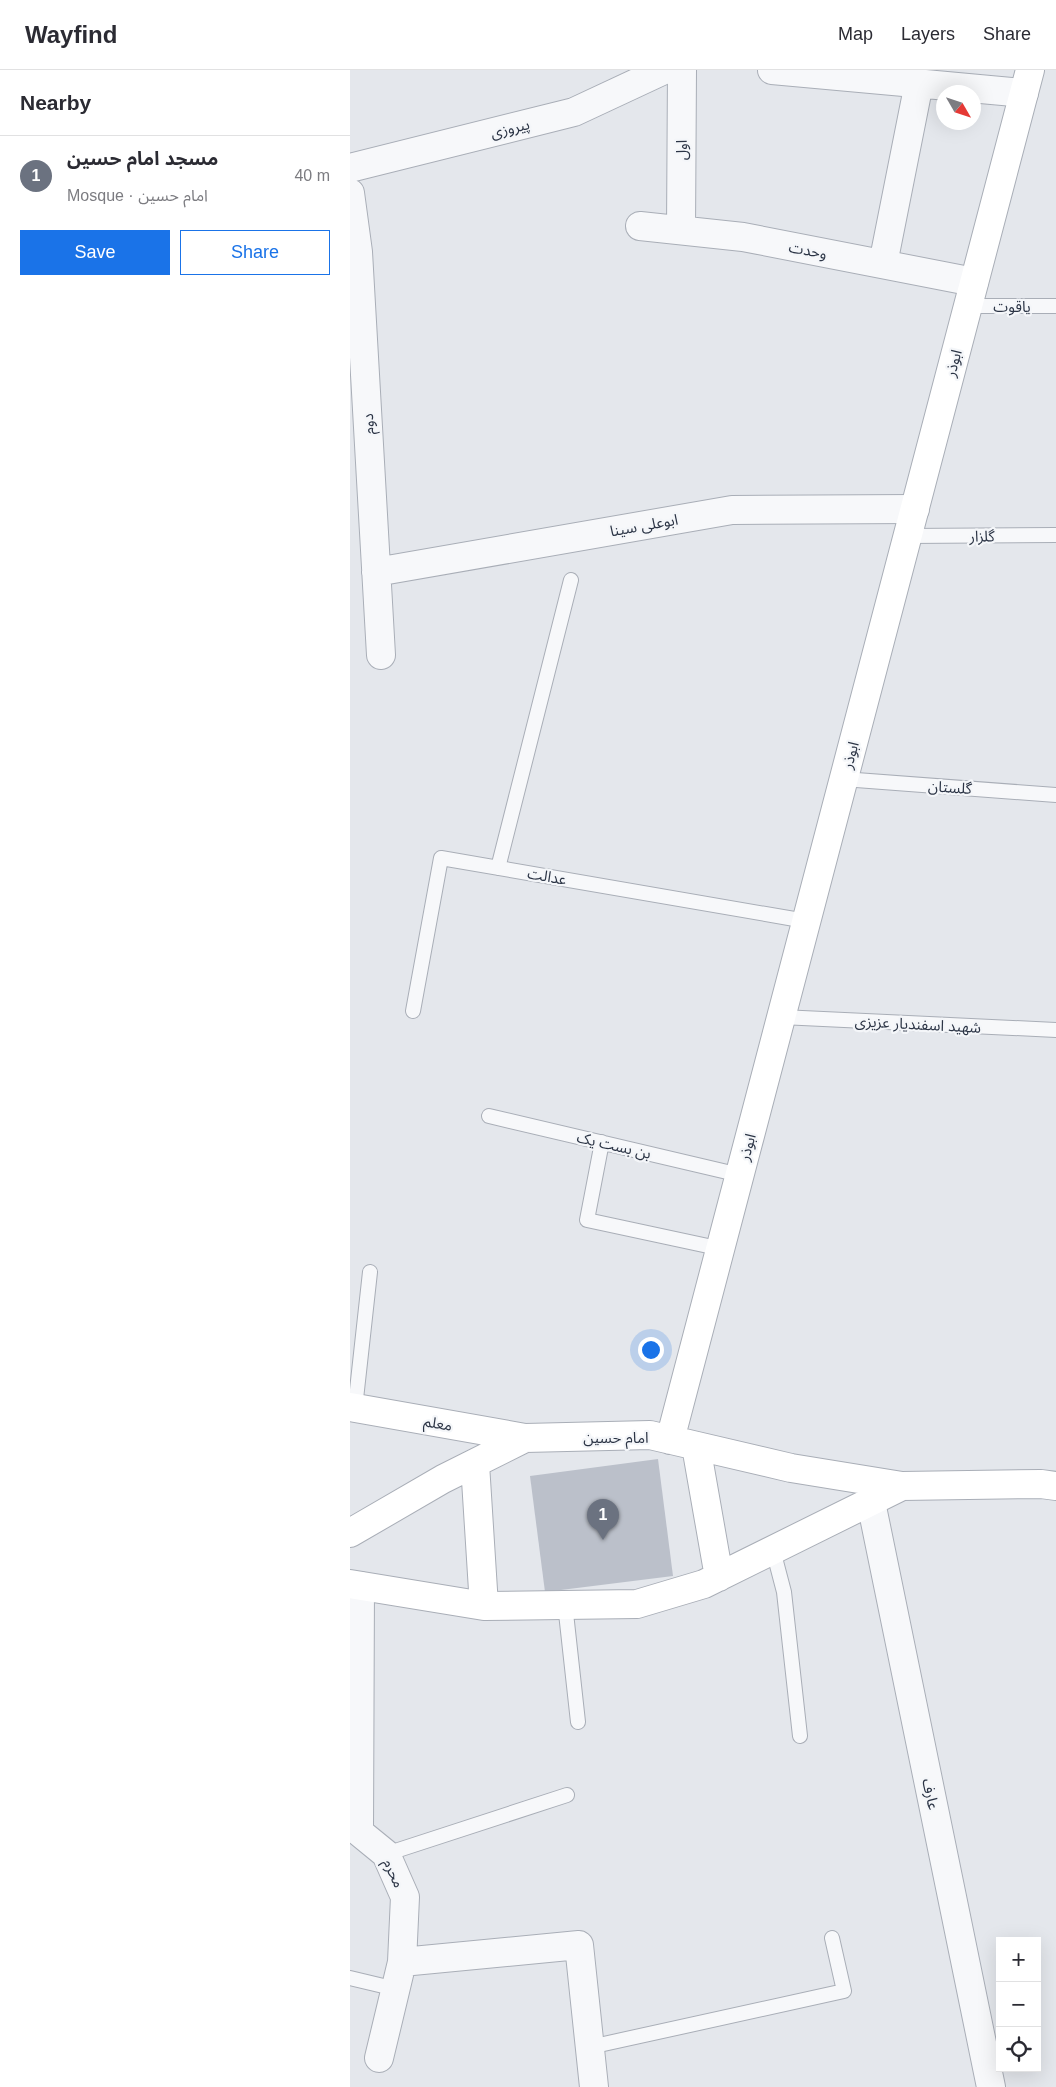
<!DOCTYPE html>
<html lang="en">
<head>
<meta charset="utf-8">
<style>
  :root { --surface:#fff; --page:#f2f2f3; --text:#2b2b33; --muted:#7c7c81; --line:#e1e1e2; --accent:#1a73e8 }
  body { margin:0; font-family:Helvetica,"Noto Sans Arabic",sans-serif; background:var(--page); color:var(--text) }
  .controls { position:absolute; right:15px; bottom:15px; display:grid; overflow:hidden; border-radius:0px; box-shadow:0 5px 20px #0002 }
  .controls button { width:45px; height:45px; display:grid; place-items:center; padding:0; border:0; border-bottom:1px solid var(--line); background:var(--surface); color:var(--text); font:25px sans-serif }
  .compass { position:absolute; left:586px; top:15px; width:45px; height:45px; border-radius:50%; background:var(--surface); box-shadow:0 5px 20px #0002; rotate:129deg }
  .you { position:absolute; left:300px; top:1279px; width:18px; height:18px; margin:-12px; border:4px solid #fff; border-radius:50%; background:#1a73e8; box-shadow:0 0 0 8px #1a73e833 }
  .badge { display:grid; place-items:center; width:32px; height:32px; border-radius:50%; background:var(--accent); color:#fff; font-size:16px; font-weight:700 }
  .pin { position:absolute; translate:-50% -41px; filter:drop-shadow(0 1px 2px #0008) }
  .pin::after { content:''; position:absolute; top:26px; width:18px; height:15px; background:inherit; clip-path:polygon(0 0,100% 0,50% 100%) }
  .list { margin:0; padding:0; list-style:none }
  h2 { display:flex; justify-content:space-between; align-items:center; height:65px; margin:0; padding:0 20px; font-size:21px }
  h2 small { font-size:16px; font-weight:400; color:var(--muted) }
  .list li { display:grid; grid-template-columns:32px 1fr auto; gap:15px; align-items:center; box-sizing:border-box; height:80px; padding:0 20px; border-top:1px solid var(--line) }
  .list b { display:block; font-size:19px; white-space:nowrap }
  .list p { margin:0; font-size:16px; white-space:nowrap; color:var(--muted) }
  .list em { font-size:16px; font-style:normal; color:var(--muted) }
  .actions { display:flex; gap:10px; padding:15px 20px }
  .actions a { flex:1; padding:11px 0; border:1px solid var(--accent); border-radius:0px; text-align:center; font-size:18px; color:var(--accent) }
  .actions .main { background:var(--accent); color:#fff }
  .icon { flex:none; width:28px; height:28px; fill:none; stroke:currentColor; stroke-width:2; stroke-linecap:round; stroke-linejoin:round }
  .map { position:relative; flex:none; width:706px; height:2017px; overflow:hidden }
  header { display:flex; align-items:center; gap:30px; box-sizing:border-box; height:70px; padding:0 25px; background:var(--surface); border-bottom:1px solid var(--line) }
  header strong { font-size:24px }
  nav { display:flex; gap:28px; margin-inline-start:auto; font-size:18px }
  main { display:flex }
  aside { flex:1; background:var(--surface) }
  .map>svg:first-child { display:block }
</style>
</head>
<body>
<header>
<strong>Wayfind</strong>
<nav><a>Map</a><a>Layers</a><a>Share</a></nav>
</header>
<main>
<aside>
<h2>Nearby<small></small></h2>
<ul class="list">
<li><span class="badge" style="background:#6b7280">1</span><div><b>مسجد امام حسین</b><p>Mosque · امام حسین</p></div><em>40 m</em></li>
</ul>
<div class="actions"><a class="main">Save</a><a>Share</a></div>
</aside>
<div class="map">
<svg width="706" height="2017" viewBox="0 0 706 2017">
  <rect width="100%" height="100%" fill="#e4e7ec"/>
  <path fill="#bbc0ca" d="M 308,1389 L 323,1506 L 195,1522 L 180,1406 Z"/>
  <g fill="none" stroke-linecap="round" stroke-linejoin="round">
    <defs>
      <path id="lane" d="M 618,236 L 706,236
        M 557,466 L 706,465
        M 493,709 L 706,725
        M 148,798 L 221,510
        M 63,941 L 91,788 L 456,851
        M 431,947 L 706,960
        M 139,1046 L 390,1105
        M 252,1072 L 237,1150 L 372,1179
        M 5,1338 L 20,1202
        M 423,1480 L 434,1522 L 450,1666
        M 215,1534 L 228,1652
        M 36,1784 L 217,1725
        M 0,1908 L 46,1919
        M 240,1977 L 494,1921 L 482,1868"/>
      <path id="street" d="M 422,0 L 674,23
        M 0,98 L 224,42 L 314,0
        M 0,123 L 8,182 L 31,585
        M 290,156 L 393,167 L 624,212
        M 331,160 L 332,0
        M 533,194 L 569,13
        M 26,502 L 382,440 L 565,439
        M 521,1432 L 641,2017
        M 10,1516 L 9,1762 L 36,1784 L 55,1827 L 52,1892 L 29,1988
        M 52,1892 L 229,1875 L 244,2017"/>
      <path id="secondary" d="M 0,1337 L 175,1368
        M 320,1370 L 680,0
        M 346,1376 L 369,1507
        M 125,1394 L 134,1536
        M 0,1463 L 93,1409 L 175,1368 L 300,1365 L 441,1398 L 552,1416 L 691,1414 L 706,1416
        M 0,1514 L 134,1536 L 287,1534 L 354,1514 L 552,1416"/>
    </defs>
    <use href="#lane" stroke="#a9aeb7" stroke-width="16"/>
    <use href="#street" stroke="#a9aeb7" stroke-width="30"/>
    <use href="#secondary" stroke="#a9aeb7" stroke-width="30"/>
    <use href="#lane" stroke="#f7f8fa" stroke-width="14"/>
    <use href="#street" stroke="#f7f8fa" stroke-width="28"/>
    <use href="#secondary" stroke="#fff" stroke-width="28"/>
  </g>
  <g text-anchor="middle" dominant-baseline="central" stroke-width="4.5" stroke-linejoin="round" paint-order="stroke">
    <g font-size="15" fill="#2b3445" stroke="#f4f6f9">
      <text transform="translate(160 58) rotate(-14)">پیروزی</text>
      <text transform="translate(331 80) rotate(-90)">اول</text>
      <text transform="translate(458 180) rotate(11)">وحدت</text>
      <text x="662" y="236">یاقوت</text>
      <text transform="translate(603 293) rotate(-75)">ابوذر</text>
      <text transform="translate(18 354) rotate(-93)">دوم</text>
      <text transform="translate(294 455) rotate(-10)">ابوعلی سینا</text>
      <text transform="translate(632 466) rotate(-1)">گلزار</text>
      <text transform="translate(500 685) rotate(-75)">ابوذر</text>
      <text transform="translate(600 717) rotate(4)">گلستان</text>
      <text transform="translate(197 806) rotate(10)">عدالت</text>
      <text transform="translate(568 954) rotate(3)">شهید اسفندیار عزیزی</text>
      <text transform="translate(264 1075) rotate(13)">بن بست یک</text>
      <text transform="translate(397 1077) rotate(-75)">ابوذر</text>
      <text transform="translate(88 1353) rotate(10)">معلم</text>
      <text x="266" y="1367">امام حسین</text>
      <text transform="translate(581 1724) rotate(78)">عارف</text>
      <text transform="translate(44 1803) rotate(65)">محرم</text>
    </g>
  </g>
</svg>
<div class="controls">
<button>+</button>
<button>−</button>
<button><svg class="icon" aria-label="locate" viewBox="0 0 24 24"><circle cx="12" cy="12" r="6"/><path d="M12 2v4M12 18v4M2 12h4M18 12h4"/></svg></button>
</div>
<svg class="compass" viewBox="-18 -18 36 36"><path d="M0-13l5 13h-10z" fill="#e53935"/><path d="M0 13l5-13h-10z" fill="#7c7c81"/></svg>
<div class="you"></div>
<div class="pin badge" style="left:253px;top:1470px;background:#6b7280">1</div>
</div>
</main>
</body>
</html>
